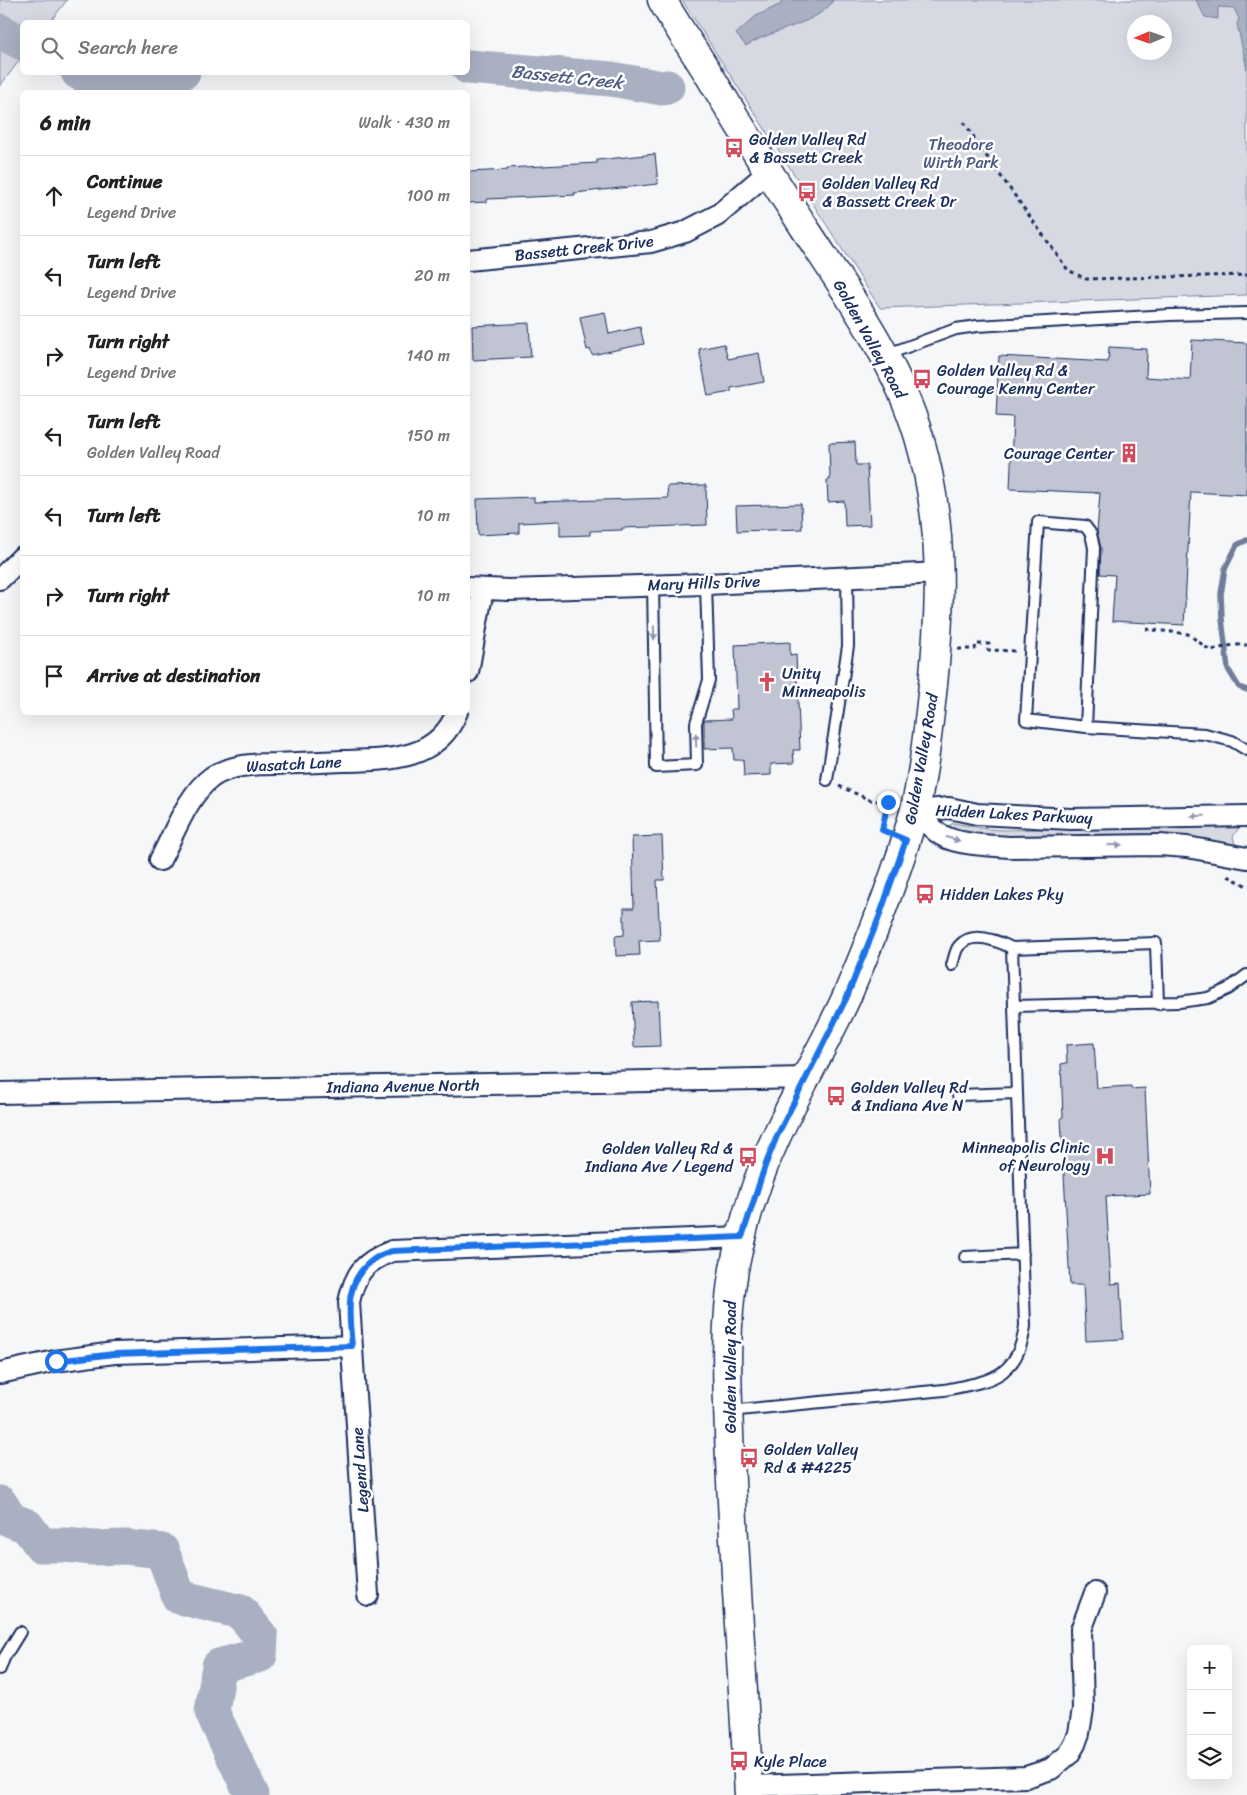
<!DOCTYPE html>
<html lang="en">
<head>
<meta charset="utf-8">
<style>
  :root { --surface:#fff; --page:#f2f2f2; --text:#222; --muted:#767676; --line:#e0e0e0 }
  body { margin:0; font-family:Sriracha,sans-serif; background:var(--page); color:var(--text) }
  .controls { position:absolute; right:15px; bottom:15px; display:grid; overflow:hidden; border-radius:8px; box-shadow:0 5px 20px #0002 }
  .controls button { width:45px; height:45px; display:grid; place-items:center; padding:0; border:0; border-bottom:1px solid var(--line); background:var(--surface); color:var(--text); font:25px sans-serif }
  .compass { position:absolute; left:1127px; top:15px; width:45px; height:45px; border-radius:50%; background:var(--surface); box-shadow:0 5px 20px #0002; rotate:268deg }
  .stop { position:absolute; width:15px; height:15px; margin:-11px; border:4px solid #1a73e8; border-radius:50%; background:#fff }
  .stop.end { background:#1a73e8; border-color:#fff; box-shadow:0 1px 5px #0008 }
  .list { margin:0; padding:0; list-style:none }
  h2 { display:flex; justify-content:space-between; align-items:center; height:65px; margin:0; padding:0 20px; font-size:21px }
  h2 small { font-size:16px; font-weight:400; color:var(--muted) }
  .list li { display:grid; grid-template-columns:32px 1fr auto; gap:15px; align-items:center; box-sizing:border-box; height:80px; padding:0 20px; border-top:1px solid var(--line) }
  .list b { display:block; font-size:19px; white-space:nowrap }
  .list p { margin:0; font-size:16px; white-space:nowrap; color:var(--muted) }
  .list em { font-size:16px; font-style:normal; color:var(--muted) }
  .icon { flex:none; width:28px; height:28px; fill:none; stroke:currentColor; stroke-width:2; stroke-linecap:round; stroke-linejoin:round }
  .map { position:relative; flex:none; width:1247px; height:1795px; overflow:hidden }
  .search { position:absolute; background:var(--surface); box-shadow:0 5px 20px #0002; left:20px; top:20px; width:450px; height:55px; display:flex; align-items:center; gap:12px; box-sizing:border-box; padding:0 18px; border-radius:8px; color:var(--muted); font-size:19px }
  .panel { position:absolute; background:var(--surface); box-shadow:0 5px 20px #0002; left:20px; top:90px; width:450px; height:625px; border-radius:8px }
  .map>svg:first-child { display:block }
</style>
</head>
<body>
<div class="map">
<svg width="1247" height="1795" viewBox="0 0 1247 1795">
  <rect width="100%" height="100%" fill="#f6f7f9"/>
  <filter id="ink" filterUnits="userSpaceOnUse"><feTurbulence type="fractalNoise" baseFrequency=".02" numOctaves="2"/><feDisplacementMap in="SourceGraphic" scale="10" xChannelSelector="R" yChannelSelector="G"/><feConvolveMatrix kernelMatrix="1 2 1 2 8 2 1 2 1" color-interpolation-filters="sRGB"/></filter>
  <g filter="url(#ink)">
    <path fill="#d6d9e2" stroke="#7884a0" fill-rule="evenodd" d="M 0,0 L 67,0 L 50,22 L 22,22 L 22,57 L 0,86 Z
      M 682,0 L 1247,0 L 1247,295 L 880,308 ZM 1134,22 L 1164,22 L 1164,52 L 1134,52 Z
      M 953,823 L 988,829 L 1003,830 L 1241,824 L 1233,837 L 1236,847 L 1001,842 L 950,830 L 950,825 Z"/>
    <path fill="#a9b0c1" stroke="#707c99" d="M 782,0 L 833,0 C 822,23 769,30 746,46 L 736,34 L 756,16 L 781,4 Z
      M 1196,0 L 1247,0 L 1247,69 L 1237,24 L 1239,19 L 1234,8 L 1218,7 L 1218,19 L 1205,17 Z"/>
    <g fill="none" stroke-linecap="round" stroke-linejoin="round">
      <path stroke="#707c99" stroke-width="5.5" d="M 1247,540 L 1237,545 L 1225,569 L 1221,594 L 1222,619 L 1228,669 L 1239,687 L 1247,690"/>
      <path stroke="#a9b0c1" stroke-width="35" d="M 0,31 L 22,43
        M 468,67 L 611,79 L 662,88 L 667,87
        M 78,72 L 86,76 L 163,83 L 183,72
        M 0,1503 L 11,1520 L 27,1526 L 41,1545 L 66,1545 L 92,1548 L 126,1547 L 162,1551 L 179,1597 L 241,1612 L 261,1637 L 260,1655 L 219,1666 L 212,1712 L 252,1795"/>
    </g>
    <path fill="#c0c4d3" stroke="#1b2f5e" d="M 655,154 L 658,184 L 574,193 L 575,195 L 487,199 L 487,202 L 468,203 L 468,172 L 508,170 L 507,168 L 597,163 L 597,160 Z
      M 605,312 L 609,334 L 640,327 L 644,344 L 592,355 L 590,349 L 587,350 L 580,317 Z
      M 529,323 L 531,357 L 473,360 L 472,326 Z
      M 1192,340 L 1247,343 L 1247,495 L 1191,492 L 1184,625 L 1112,621 L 1115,575 L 1100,574 L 1101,548 L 1097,532 L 1100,493 L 1010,489 L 1013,417 L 996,416 L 999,356 L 1108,362 L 1109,347 L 1147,349 L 1146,377 L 1190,380 Z
      M 724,344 L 728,359 L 759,353 L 764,382 L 731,388 L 731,392 L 708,396 L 699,349 Z
      M 855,442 L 856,465 L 867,465 L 870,525 L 845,526 L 844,501 L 828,502 L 827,480 L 830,480 L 829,443 Z
      M 706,485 L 707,525 L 622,528 L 622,530 L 590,531 L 590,535 L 560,536 L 560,521 L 519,523 L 519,533 L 478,535 L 477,499 L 534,497 L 534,502 L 668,498 L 667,486 Z
      M 801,504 L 802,529 L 737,531 L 736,506 Z
      M 790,642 L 790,655 L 796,654 L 800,750 L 793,750 L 794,763 L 771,764 L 771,775 L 744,776 L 743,760 L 734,760 L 733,748 L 704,749 L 704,720 L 732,719 L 731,709 L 737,709 L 735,645 Z
      M 662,836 L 664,880 L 657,880 L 660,940 L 639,941 L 640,955 L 616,956 L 615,936 L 624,935 L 624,908 L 634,908 L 632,837 Z
      M 658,1001 L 660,1046 L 634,1047 L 632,1002 Z
      M 1094,1043 L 1097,1088 L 1131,1086 L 1131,1089 L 1145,1088 L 1150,1194 L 1106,1196 L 1111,1284 L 1120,1283 L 1123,1339 L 1086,1341 L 1083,1285 L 1070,1285 L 1061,1118 L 1063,1117 L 1061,1064 L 1067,1063 L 1066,1045 Z"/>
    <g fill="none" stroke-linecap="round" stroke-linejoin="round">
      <defs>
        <path id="lane" d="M 885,355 L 956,329 L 977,326 L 1170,315 L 1247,313
          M 653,584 L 656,767 L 697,765 L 696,723 L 709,680 L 706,584
          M 1086,727 L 1094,548 L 1091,534 L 1085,526 L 1038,522 L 1026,720 L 1086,727 L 1205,734 L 1232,741 L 1247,750
          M 827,780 L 848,646 L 847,577
          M 1012,948 L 1014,1006
          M 952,965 C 954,960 955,950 959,946 C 972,930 998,941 1012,948 L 1156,943 L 1158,1004
          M 958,1095 L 1017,1093
          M 965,1257 L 1023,1254
          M 729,1411 L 944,1390 C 989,1381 1018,1379 1025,1326 L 1014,1006 L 1179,1002 L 1208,998 L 1228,989 L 1247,975
          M 0,1669 L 4,1658 L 20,1632"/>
        <path id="street" d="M 468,260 L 651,242 L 685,232 L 718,215 L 768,172
          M 0,579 L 22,557
          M 468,588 L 508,590 L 706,584 L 940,573
          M 468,672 L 483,589
          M 915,811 C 923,819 932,829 941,835 C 957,845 993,846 1011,847 L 1159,845 L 1187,847 L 1247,858
          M 915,811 L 949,808 L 977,814 L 1071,819 L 1247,816
          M 160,860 C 174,834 188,794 212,777 C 230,765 254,764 275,764 C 298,763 321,762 343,761 C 388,760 438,761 457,712
          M 0,1093 L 806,1078
          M 0,1373 L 55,1361 L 114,1353 L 352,1346
          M 368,1595 L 349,1302 C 355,1273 364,1262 392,1251 L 742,1237
          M 749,1786 L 1026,1777 L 1051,1769 L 1069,1754 L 1075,1744 L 1079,1733 L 1083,1709 L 1081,1630 L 1095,1593"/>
        <path id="secondary" d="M 662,0 C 676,25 693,49 708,73 C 739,125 771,176 804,227 C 847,293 896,360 919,437 C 946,529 941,618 930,712 C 926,747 922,782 913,816 C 896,877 872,937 847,996 C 826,1042 800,1086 778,1133 C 758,1175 743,1223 734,1269 C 723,1332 728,1397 730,1460 C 735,1572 743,1683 749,1795"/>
      </defs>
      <use href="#lane" stroke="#1b2f5e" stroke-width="14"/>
      <use href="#street" stroke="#1b2f5e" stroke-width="24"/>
      <use href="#secondary" stroke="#1b2f5e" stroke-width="31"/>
      <path stroke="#1b2f5e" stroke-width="3" stroke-dasharray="4 4" stroke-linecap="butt" d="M 964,122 L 985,154 L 1068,270 L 1086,279 L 1247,275
        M 1146,629 L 1188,634 L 1207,648 L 1212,650 L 1233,645 L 1247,645
        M 958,649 L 975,649 L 976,644 L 989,644 L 988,650 L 1018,651
        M 839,786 L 870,800 L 887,802 L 882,830 L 884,831
        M 1228,876 L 1247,886"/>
      <use href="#lane" stroke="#fff" stroke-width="10"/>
      <use href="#street" stroke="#fff" stroke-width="20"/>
      <use href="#secondary" stroke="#fff" stroke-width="28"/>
    </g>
    <defs><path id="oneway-solid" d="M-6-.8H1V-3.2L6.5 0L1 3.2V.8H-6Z" transform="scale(1.25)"/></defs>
    <g fill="#8d97ae">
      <use href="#oneway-solid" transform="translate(654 633) rotate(89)"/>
      <use href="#oneway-solid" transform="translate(696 740) rotate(-92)"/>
      <use href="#oneway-solid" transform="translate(1198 816) rotate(179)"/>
      <use href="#oneway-solid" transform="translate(953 839) rotate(16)"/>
      <use href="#oneway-solid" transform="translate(1115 845) rotate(-1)"/>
    </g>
  </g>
  <g fill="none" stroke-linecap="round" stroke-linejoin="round" filter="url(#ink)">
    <path stroke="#1a73e8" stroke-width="6" d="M 56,1361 L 114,1354 L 352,1346 C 349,1313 343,1281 374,1259 C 379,1255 386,1253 392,1251 L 742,1237 L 765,1166 L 777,1136 L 846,999 L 878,920 L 906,840 L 882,830 L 888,802"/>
  </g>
  <defs>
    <symbol id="bus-bare" viewBox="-9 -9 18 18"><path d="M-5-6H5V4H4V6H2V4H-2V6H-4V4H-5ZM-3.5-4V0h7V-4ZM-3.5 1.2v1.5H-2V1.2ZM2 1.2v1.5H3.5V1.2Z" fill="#d1495b" stroke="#fff" stroke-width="2.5" paint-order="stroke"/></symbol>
    <symbol id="building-bare" viewBox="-9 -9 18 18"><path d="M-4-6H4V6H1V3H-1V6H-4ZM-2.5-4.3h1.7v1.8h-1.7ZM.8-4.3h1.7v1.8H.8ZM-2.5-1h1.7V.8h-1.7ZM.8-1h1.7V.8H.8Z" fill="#d1495b" stroke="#fff" stroke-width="2.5" paint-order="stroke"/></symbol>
    <symbol id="church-bare" viewBox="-9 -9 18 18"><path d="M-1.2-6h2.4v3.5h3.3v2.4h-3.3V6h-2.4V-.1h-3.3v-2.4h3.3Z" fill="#d1495b" stroke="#fff" stroke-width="2.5" paint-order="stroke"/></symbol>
    <symbol id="hospital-bare" viewBox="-9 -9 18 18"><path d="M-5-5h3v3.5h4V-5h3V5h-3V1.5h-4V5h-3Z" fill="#d1495b" stroke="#fff" stroke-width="2.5" paint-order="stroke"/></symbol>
  </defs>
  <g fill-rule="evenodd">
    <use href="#bus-bare" x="720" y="134" width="28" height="28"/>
    <use href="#bus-bare" x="793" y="178" width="28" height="28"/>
    <use href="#bus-bare" x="908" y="365" width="28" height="28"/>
    <use href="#building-bare" x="1115" y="439" width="28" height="28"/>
    <use href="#church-bare" x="753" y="668" width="28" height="28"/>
    <use href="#bus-bare" x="911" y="880" width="28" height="28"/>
    <use href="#bus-bare" x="822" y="1082" width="28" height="28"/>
    <use href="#hospital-bare" x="1091" y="1142" width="28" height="28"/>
    <use href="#bus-bare" x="734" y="1143" width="28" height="28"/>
    <use href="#bus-bare" x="735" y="1444" width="28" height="28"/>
    <use href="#bus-bare" x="725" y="1747" width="28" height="28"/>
  </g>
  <g text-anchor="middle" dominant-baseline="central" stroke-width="5" stroke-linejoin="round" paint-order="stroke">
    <g font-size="16" fill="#1b2f5e" stroke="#fff" text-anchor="start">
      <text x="749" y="139">Golden Valley Rd<tspan x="749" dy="18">&amp; Bassett Creek</tspan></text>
      <text x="822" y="183">Golden Valley Rd<tspan x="822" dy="18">&amp; Bassett Creek Dr</tspan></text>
      <text x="937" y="370">Golden Valley Rd &amp;<tspan x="937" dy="18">Courage Kenny Center</tspan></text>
      <text x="1114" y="453" text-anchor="end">Courage Center</text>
      <text x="782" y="673">Unity<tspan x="782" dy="18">Minneapolis</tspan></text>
      <text x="940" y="894">Hidden Lakes Pky</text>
      <text x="851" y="1087">Golden Valley Rd<tspan x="851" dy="18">&amp; Indiana Ave N</tspan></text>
      <text x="1090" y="1147" text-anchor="end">Minneapolis Clinic<tspan x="1090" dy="18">of Neurology</tspan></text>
      <text x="733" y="1148" text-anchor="end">Golden Valley Rd &amp;<tspan x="733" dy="18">Indiana Ave / Legend</tspan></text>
      <text x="764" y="1449">Golden Valley<tspan x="764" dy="18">Rd &amp; #4225</tspan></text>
      <text x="754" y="1761">Kyle Place</text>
    </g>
    <g font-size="16" fill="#4a5a7f" stroke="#fff">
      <text x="961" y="144">Theodore<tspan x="961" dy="18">Wirth Park</tspan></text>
    </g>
    <g font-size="16" fill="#1b2f5e" stroke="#fff">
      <text transform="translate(584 248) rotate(-6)">Bassett Creek Drive</text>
      <text transform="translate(870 339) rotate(61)">Golden Valley Road</text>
      <text transform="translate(704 583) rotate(-2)">Mary Hills Drive</text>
      <text transform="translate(921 759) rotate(-80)">Golden Valley Road</text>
      <text transform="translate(294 764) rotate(-3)">Wasatch Lane</text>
      <text transform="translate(1014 814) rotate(3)">Hidden Lakes Parkway</text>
      <text transform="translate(403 1086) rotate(-1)">Indiana Avenue North</text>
      <text transform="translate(730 1367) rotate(-90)">Golden Valley Road</text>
      <text transform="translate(360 1470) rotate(-94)">Legend Lane</text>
    </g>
    <g font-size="18" font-style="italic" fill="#4d5c81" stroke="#fff">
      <text transform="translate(567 77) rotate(6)">Bassett Creek</text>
    </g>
  </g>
</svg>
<div class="controls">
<button>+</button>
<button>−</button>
<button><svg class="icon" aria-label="layers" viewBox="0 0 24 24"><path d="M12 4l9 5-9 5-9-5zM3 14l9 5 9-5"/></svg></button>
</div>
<svg class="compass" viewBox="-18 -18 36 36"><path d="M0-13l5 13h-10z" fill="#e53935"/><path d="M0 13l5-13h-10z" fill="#767676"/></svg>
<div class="stop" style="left:56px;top:1361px"></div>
<div class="stop end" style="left:888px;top:802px"></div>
<div class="search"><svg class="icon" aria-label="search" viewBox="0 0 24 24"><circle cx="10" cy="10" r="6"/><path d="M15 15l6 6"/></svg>Search here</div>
<section class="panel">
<h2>6 min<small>Walk · 430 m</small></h2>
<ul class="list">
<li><svg class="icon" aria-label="ahead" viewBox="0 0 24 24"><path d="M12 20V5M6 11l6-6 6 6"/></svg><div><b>Continue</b><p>Legend Drive</p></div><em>100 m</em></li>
<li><svg class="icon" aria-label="left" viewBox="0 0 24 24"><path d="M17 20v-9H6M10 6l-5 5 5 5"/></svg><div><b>Turn left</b><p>Legend Drive</p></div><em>20 m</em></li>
<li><svg class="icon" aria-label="right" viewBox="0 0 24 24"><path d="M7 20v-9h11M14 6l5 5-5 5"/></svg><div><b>Turn right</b><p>Legend Drive</p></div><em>140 m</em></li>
<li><svg class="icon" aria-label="left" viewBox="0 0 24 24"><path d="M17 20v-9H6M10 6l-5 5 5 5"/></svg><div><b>Turn left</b><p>Golden Valley Road</p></div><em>150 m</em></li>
<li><svg class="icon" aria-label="left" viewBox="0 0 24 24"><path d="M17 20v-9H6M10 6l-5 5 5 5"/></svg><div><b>Turn left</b></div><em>10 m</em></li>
<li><svg class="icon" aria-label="right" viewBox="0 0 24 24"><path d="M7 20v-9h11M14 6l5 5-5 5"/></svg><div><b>Turn right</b></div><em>10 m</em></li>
<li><svg class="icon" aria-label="arrive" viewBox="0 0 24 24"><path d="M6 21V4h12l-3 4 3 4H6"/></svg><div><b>Arrive at destination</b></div></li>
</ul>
</section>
</div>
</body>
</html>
